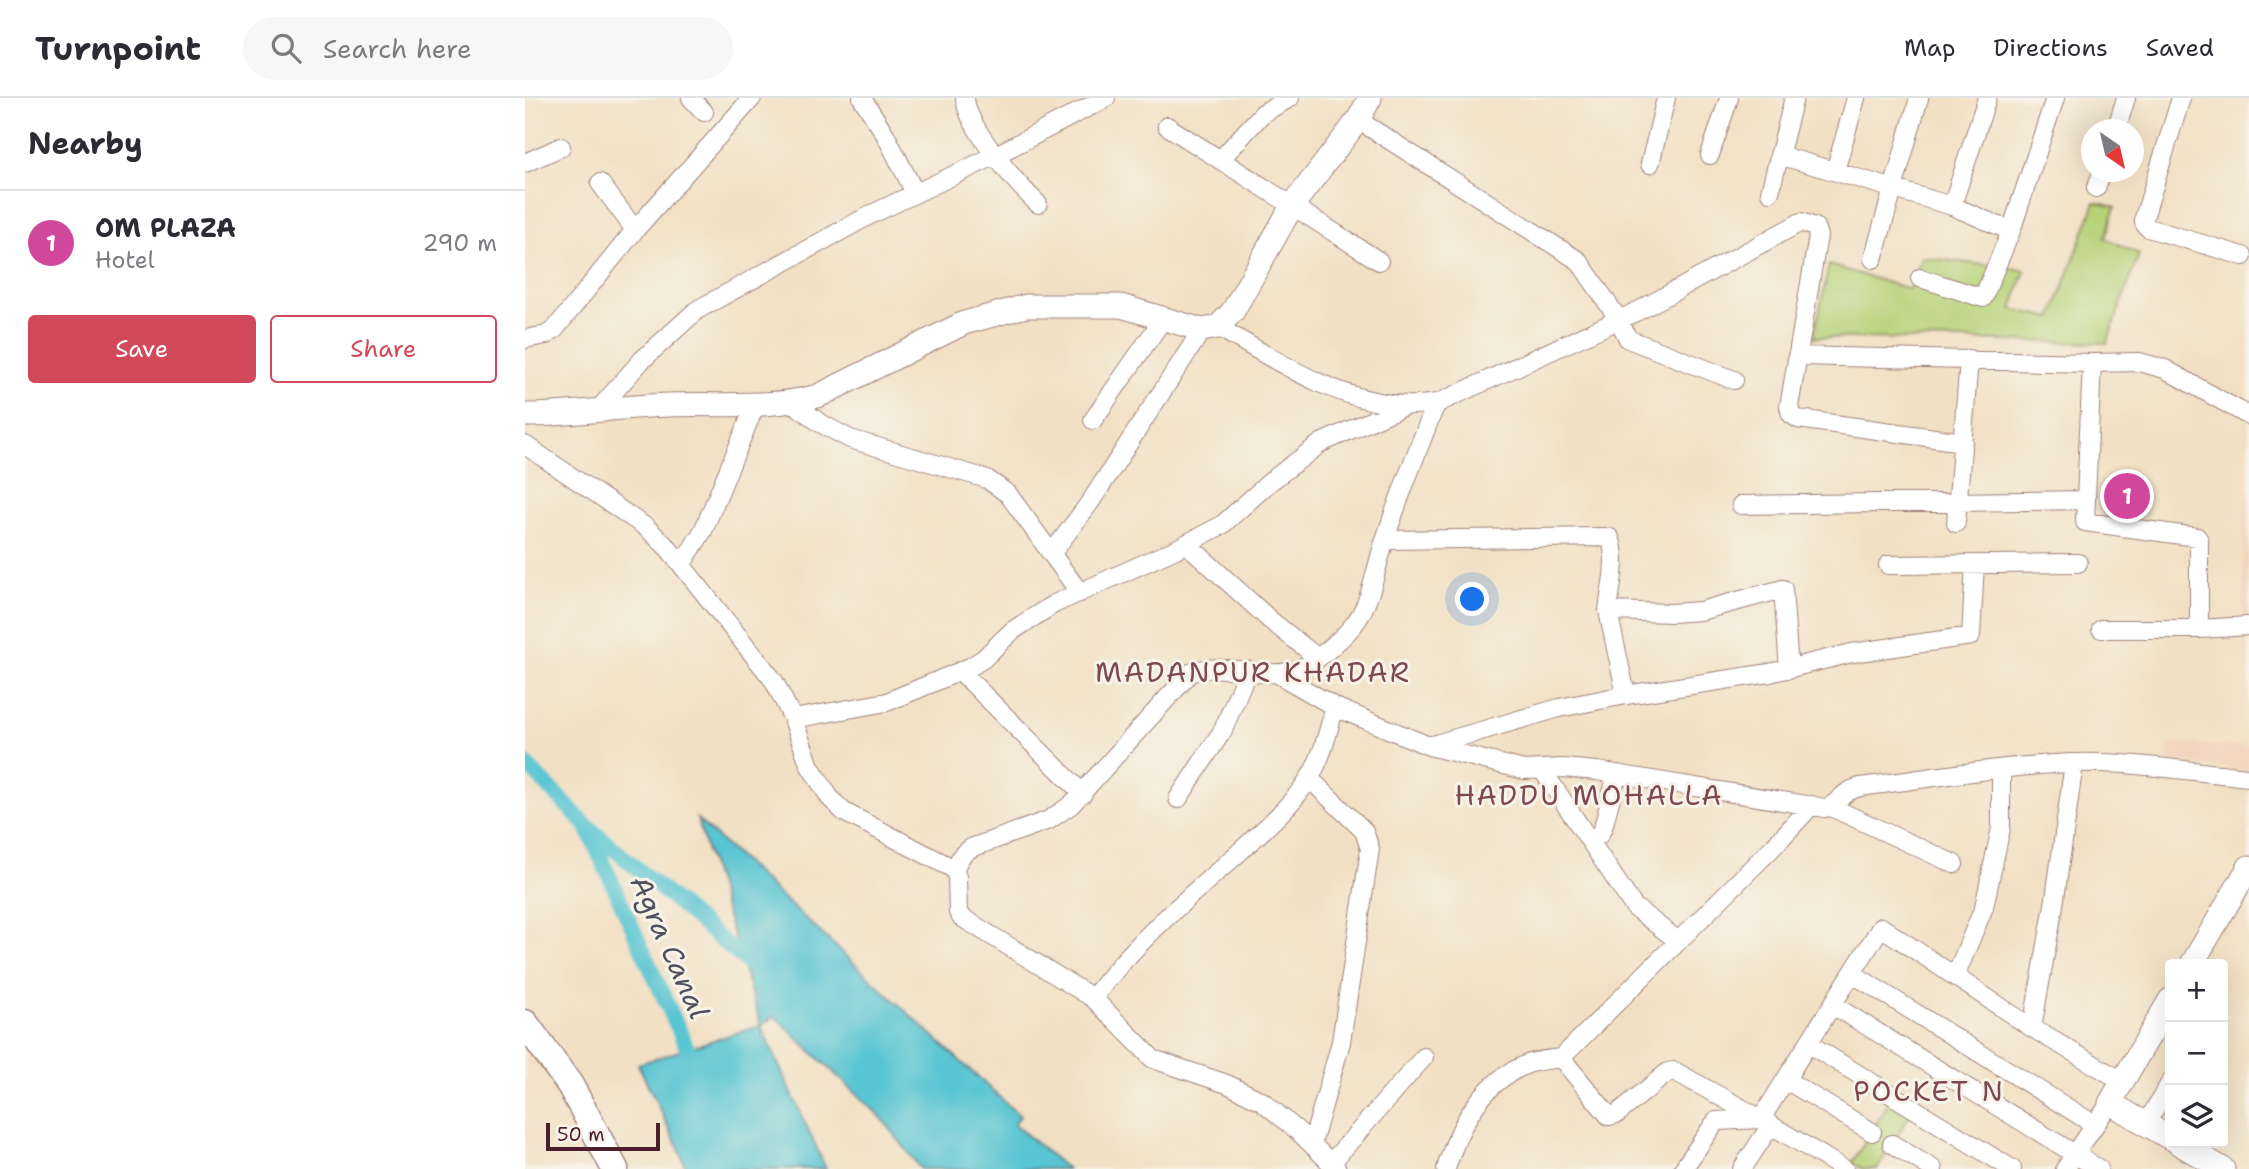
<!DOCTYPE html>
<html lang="en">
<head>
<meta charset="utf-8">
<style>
  :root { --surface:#fff; --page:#f7f7f7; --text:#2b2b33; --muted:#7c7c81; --line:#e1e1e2; --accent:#d1495b }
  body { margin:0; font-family:"Shantell Sans",sans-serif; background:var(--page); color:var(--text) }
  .controls { position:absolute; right:21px; bottom:21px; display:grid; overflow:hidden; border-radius:7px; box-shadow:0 7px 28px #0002 }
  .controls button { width:63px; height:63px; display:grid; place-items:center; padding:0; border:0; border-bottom:2px solid var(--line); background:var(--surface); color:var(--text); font:35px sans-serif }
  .compass { position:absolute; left:1556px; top:21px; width:63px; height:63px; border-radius:50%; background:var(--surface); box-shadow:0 7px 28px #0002; rotate:146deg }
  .scale { position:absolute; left:21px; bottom:18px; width:114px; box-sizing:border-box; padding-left:7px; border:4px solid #4a1f2b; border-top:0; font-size:19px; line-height:24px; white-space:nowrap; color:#4a1f2b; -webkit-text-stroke:5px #f7f3e8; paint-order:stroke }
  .you { position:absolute; left:948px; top:502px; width:24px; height:24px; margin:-18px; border:5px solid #fff; border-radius:50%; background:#1a73e8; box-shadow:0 0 0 10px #1a73e833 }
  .badge { display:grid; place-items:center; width:46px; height:46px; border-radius:50%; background:var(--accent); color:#fff; font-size:23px; font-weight:700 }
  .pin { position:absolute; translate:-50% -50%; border:4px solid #fff; box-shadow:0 2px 7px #0006 }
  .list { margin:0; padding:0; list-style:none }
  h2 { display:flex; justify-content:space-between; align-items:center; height:91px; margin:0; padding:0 28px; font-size:30px }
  h2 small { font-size:23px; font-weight:400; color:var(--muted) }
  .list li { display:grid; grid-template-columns:46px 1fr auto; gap:21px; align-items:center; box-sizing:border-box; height:105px; padding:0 28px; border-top:2px solid var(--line) }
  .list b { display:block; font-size:26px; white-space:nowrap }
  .list p { margin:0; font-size:23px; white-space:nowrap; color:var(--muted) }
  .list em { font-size:23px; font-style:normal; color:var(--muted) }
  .actions { display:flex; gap:14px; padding:21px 28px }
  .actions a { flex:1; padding:16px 0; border:2px solid var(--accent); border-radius:7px; text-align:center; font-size:24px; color:var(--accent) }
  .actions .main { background:var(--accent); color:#fff }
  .icon { flex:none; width:38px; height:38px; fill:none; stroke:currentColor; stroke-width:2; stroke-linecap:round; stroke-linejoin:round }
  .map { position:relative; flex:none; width:1724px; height:1071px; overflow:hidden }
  header { display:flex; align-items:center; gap:42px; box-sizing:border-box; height:98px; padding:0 35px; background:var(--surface); border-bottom:2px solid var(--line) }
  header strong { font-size:33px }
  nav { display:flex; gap:38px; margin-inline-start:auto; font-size:24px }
  .search { width:490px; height:63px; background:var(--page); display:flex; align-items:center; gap:18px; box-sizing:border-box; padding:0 24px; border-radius:38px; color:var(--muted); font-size:26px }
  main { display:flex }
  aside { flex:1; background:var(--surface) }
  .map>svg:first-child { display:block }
</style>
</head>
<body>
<header>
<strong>Turnpoint</strong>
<div class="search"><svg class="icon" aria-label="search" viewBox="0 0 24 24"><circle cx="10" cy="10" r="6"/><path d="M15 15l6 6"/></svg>Search here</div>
<nav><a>Map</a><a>Directions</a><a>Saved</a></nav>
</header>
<main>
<aside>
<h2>Nearby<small></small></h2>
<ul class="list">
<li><span class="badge" style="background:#d1479c">1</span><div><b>OM PLAZA</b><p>Hotel</p></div><em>290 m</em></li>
</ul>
<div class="actions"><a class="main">Save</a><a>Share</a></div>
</aside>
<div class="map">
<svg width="1724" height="1071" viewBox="0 0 1724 1071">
  <rect width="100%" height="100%" fill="#f7f3e8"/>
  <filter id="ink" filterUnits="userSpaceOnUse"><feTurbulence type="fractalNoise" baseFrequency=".0143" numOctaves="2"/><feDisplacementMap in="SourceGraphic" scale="14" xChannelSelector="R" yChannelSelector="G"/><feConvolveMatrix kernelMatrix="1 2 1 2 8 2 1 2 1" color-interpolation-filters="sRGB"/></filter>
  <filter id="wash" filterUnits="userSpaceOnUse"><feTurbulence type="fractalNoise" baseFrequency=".00686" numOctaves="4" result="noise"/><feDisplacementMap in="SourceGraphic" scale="28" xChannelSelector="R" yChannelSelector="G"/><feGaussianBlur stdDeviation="1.57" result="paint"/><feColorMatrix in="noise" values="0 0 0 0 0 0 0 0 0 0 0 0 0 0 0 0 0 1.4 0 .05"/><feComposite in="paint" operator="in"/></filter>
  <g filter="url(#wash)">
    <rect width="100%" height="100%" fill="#f2e0c4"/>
    <path fill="#f2d4be" d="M 1724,389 L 1724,519 L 1718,519 L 1718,421 Z
      M 1643,645 L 1724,648 L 1724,673 L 1643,663 Z"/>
    <path fill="#b6d176" stroke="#807850" stroke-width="2" d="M 1570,104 L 1590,109 L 1580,140 L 1614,156 L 1582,245 L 1289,239 L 1304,167 L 1384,191 L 1396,159 L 1500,172 L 1487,211 L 1527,220 Z
      M 1365,1003 L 1386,1015 L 1352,1071 L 1338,1071 L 1327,1065 Z"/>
    <path fill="#59c5d2" stroke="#52727e" stroke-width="2" d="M 172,721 L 495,1018 L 489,1026 L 542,1071 L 396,1071 L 356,1019 L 249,918 L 236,928 L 301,1071 L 161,1071 L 156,1055 L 113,966 L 236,927 Z"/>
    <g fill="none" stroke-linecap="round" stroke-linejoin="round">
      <path stroke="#59c5d2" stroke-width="16" d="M 0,665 L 61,727 L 171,970
        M 61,727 L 230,871"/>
    </g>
  </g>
  <g filter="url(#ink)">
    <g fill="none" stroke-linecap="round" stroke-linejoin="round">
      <defs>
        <path id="minor" d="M 166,0 L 179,14
          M 337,0 L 360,36 L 390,95
          M 440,0 C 441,28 492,86 513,106
          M 1656,0 L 1619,120 L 1619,125 L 1623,130 L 1718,158
          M 833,22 L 1054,163 L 1094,222 L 1103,241 L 1209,282
          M 642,28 L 854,163
          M 1591,32 L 1601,0
          M 1185,57 L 1204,0
          M 1254,57 L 1427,108 L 1486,133
          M 695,62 L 738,15 L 765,0
          M 0,65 L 36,49
          M 1125,66 L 1141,0
          M 1310,73 L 1331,0
          M 75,85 L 110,132
          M 1571,90 L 1577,74
          M 1245,94 L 1269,0
          M 1427,108 L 1462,0
          M 1348,161 L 1394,0
          M 1395,180 L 1458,200 L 1486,133 L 1530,0
          M 693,229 C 750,262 812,304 880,307 C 891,308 902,306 913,305 L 1115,212 L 1276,124 L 1290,129 L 1293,138 L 1264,309 L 1266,316 L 1273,321 L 1438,344
          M 0,241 L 21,237 L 30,231 L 110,132 L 227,0
          M 1272,258 L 1567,265 L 1614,264 L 1640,271 L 1724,318
          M 1567,265 L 1560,424 L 1672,439 L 1674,442 L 1674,531
          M 268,305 L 295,325 L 325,341 L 462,381 L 483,396 L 555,495
          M 73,312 L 116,263 L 172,212 L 345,117 L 469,58 L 581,0
          M 568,322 L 638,221
          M 0,347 L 122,430 L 143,450 L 249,583 L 268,621 L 285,668 L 305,700 L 319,714 L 429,771 L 432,779 L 433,814 L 436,819 L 568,900 L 628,961 L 702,986 L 737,1003 L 774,1034 L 812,1071
          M 1216,407 L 1561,402
          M 1431,425 L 1444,261
          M 860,442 L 1081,439 L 1085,440 C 1094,461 1085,491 1083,513
          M 662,446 L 745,522 L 793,560
          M 527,455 L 566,403 L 677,232
          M 157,466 L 178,433 L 230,308
          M 1363,467 L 1553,465
          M 1576,531 L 1674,531 L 1724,528
          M 435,573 L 558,696
          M 751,575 L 810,609 L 904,648 L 999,672 L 1038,670 L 1072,673 L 1300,710 C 1315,707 1314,694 1335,689 C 1406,680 1477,668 1548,665 C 1606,663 1666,674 1724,679
          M 1101,597 L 1083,513 L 1147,515 L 1175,513 L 1258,491 L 1264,571
          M 268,621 L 362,604 L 445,569 L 458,561 L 487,533 L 529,506 L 651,451 L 697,427 L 746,383 L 796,345 L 879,308
          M 904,648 L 1034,610 L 1101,597 L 1245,575 L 1327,555 L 1446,538 L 1450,466
          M 1018,673 L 1109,809 L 1152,842
          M 785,681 L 839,733 L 845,751 L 816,944 L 787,1046
          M 653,701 L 698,632 L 723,572
          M 1306,709 L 1429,766
          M 1065,743 L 1074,737 L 1078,730 L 1092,676
          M 429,771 L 437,757 L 446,750 L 524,722 L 546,707 L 665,575 C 697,562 740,583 772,572 C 790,566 823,536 833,521 C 847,499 851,469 859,445 C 873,400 891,357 908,313 L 913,305
          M 1328,876 L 1570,1027
          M 1430,879 L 1459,809 L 1476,730 L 1476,671
          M 568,900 C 605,850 653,808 700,767 C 726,743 767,709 785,679 C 798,658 803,632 810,609
          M 1308,907 L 1574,1071
          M 1507,930 L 1529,807 L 1549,665
          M 1284,946 L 1487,1071
          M 1036,960 L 1250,747 L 1287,707
          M 1261,982 L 1347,1034
          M 1621,1026 L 1645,985
          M 1367,1046 L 1408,1071
          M 806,1065 L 899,959
          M 921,1071 C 934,1028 955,987 998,968 C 1009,962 1023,962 1036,960 L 1084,1018 L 1092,1016 L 1143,974 L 1149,973 L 1236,1021 L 1319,1071
          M 1158,1071 L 1191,1023 L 1236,1021 L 1356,829 L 1507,930 L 1597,983
          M 1217,1071 L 1246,1027
          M 1540,1071 L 1585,1005"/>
        <path id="tertiary" d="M 0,317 C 48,317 96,308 144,307 C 195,305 244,311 293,298 L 439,225 L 501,208 L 596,208 L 677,232 L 693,229 L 708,213 L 767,108 L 833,22 L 845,0
          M 1667,866 L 1724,769
          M 1645,902 L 1585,1005 L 1645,1040
          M 1653,1045 L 1698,1071"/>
        <path id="secondary" d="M 0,925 L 45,987 L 90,1071"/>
      </defs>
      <use href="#minor" stroke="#9e8078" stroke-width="20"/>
      <use href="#tertiary" stroke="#9e8078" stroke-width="25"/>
      <use href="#secondary" stroke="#9e8078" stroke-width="29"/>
      <use href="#minor" stroke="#fff" stroke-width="18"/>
      <use href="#tertiary" stroke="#fff" stroke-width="23"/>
      <use href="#secondary" stroke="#fff" stroke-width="26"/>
    </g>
  </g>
  <g text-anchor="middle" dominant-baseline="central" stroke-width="6" stroke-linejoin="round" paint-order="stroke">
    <g font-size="28" letter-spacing="2" fill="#7d494f" stroke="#f7f3e8">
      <text x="728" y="574">MADANPUR KHADAR</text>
      <text x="1064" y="697">HADDU MOHALLA</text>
      <text x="1404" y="993">POCKET N</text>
    </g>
    <g font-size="28" font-style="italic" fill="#4e515d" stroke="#f7f3e8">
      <text transform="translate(145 849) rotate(66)">Agra Canal</text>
    </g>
  </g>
</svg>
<div class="controls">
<button>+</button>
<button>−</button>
<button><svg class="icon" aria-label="layers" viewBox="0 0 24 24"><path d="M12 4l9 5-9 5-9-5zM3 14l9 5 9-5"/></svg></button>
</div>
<svg class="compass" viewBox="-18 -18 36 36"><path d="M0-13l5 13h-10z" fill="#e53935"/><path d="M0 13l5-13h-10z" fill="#7c7c81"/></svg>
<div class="scale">50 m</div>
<div class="you"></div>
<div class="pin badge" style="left:1602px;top:398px;background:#d1479c">1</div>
</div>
</main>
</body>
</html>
